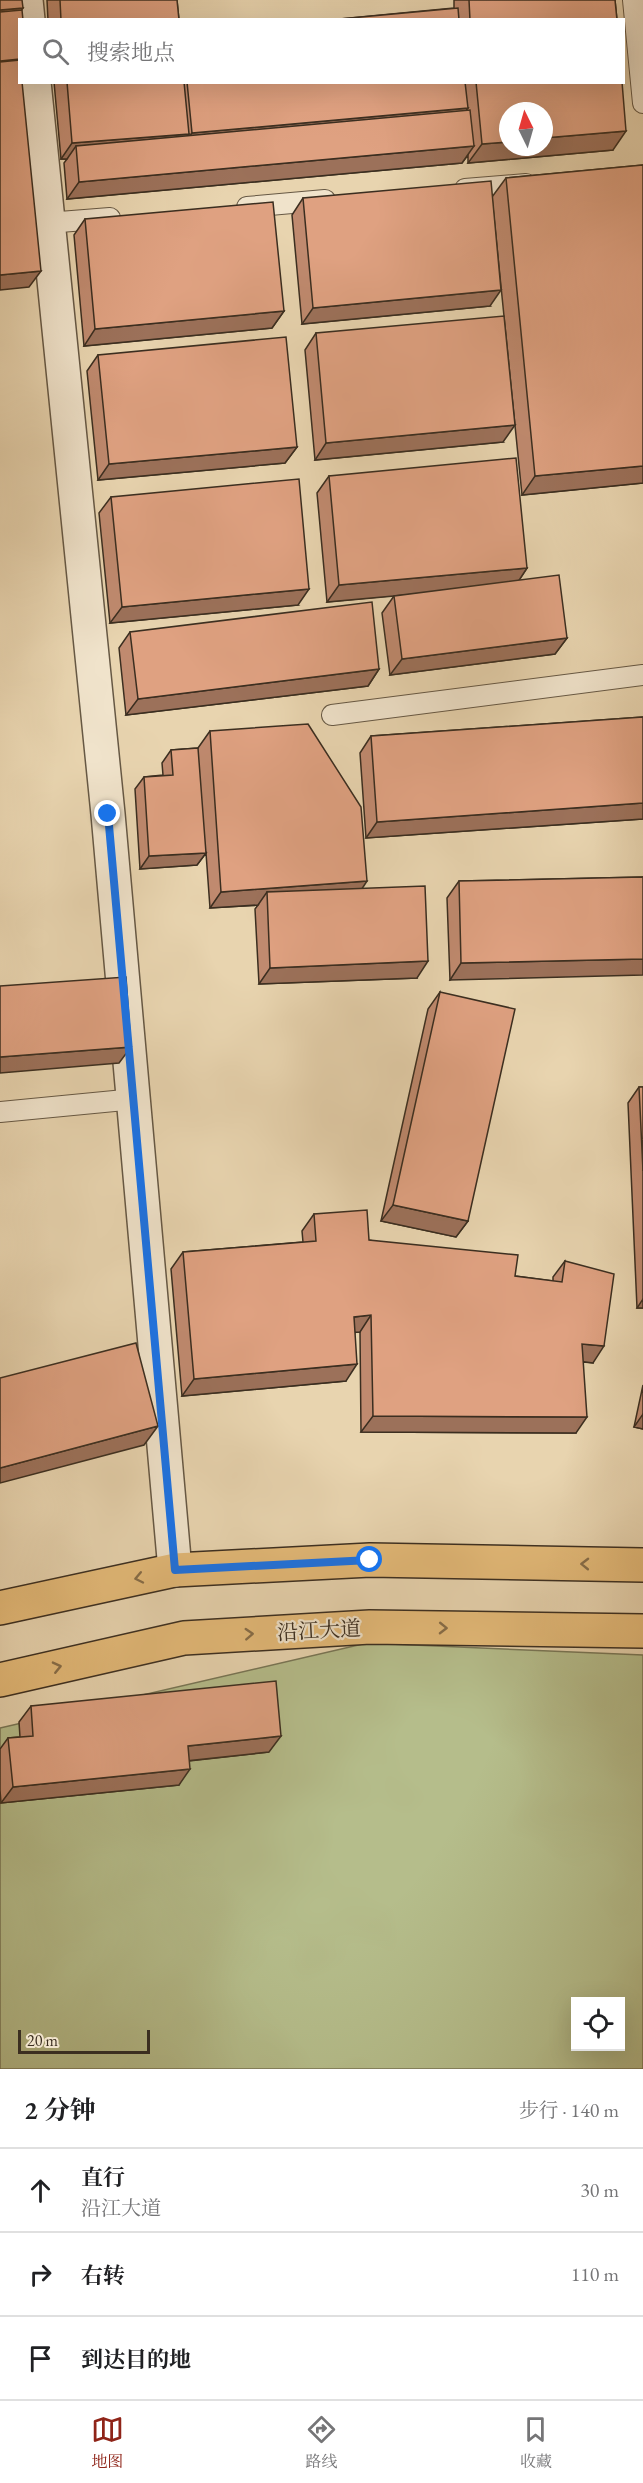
<!DOCTYPE html>
<html lang="zh">
<head>
<meta charset="utf-8">
<style>
  :root { --surface:#fff; --page:#f6f6f6; --text:#202124; --muted:#757577; --line:#e0e0e0; --accent:#8f2418 }
  body { margin:0; font-family:"EB Garamond","Noto Serif SC",serif; background:var(--page); color:var(--text) }
  .controls { position:absolute; right:18px; bottom:18px; display:grid; overflow:hidden; border-radius:0px; box-shadow:0 6px 24px #0002 }
  .controls button { width:54px; height:54px; display:grid; place-items:center; padding:0; border:0; border-bottom:2px solid var(--line); background:var(--surface); color:var(--text); font:30px sans-serif }
  .compass { position:absolute; left:499px; top:102px; width:54px; height:54px; border-radius:50%; background:var(--surface); box-shadow:0 6px 24px #0002; rotate:355deg }
  .scale { position:absolute; left:18px; bottom:15px; width:132px; box-sizing:border-box; padding-left:6px; border:3px solid #3b2e20; border-top:0; font-size:16px; line-height:21px; white-space:nowrap; color:#3b2e20; -webkit-text-stroke:4px #f0e3cb; paint-order:stroke }
  .stop { position:absolute; width:18px; height:18px; margin:-14px; border:4px solid #1a73e8; border-radius:50%; background:#fff }
  .stop.end { background:#1a73e8; border-color:#fff; box-shadow:0 2px 6px #0008 }
  .list { margin:0; padding:0; list-style:none }
  h2 { display:flex; justify-content:space-between; align-items:center; height:78px; margin:0; padding:0 24px; font-size:26px }
  h2 small { font-size:20px; font-weight:400; color:var(--muted) }
  .list li { display:grid; grid-template-columns:39px 1fr auto; gap:18px; align-items:center; box-sizing:border-box; height:84px; padding:0 24px; border-top:2px solid var(--line) }
  .list b { display:block; font-size:22px; white-space:nowrap }
  .list p { margin:0; font-size:20px; white-space:nowrap; color:var(--muted) }
  .list em { font-size:20px; font-style:normal; color:var(--muted) }
  .icon { flex:none; width:33px; height:33px; fill:none; stroke:currentColor; stroke-width:2; stroke-linecap:round; stroke-linejoin:round }
  .map { position:relative; flex:none; width:643px; height:2069px; overflow:hidden }
  .search { position:absolute; background:var(--surface); box-shadow:0 6px 24px #0002; left:18px; right:18px; top:18px; height:66px; display:flex; align-items:center; gap:15px; box-sizing:border-box; padding:0 21px; border-radius:0px; color:var(--muted); font-size:22px }
  .sheet { height:330px; background:var(--surface) }
  nav { display:flex; justify-content:space-around; align-items:center; box-sizing:border-box; height:84px; border-top:2px solid var(--line); background:var(--surface); font-size:16px; color:var(--muted) }
  nav a { display:grid; justify-items:center; gap:3px }
  nav .on { color:var(--accent) }
  .map>svg:first-child { display:block }
</style>
</head>
<body>
<div class="map">
<svg width="643" height="2069" viewBox="0 0 643 2069">
  <rect width="100%" height="100%" fill="#e8d4af"/>
  <filter id="stains"><feTurbulence type="fractalNoise" baseFrequency=".00333" numOctaves="4"/><feColorMatrix values="0 0 0 0 .2 0 0 0 0 .09 0 0 0 0 .02 0 0 0 .5 -.17"/></filter>
  <radialGradient id="worn" r=".72"><stop offset=".6" stop-color="#630" stop-opacity="0"/><stop offset="1" stop-color="#630" stop-opacity=".3"/></radialGradient>
  <path fill="#b5bd8b" stroke="#787656" stroke-width="1.5" fill-rule="evenodd" d="M 367,1643 L 643,1655 L 643,2069 L 0,2069 L 0,1728 ZM 576,2002 L 620,2002 L 620,2046 L 576,2046 Z"/>
  <g fill="none" stroke-linecap="round" stroke-linejoin="round">
    <defs>
      <path id="lane" d="M 633,0 L 643,103
        M 465,189 L 526,184
        M 247,207 L 325,200
        M 47,223 L 110,218
        M 332,715 L 643,675
        M 0,1112 L 135,1099"/>
      <path id="street" d="M 26,0 L 28,20
        M 34,82 L 108,814 L 175,1570"/>
      <path id="primary" d="M 0,1608 L 175,1570 L 370,1560 L 643,1565
        M 0,1680 L 184,1638 L 370,1627 L 643,1631"/>
    </defs>
    <use href="#lane" stroke="#665844" stroke-width="22"/>
    <use href="#street" stroke="#665844" stroke-width="36"/>
    <use href="#primary" stroke="#3b2e20" stroke-width="36"/>
    <use href="#lane" stroke="#f0e3cb" stroke-width="20"/>
    <use href="#street" stroke="#f0e3cb" stroke-width="33"/>
    <use href="#primary" stroke="#e4ba78" stroke-width="33"/>
  </g>
  <path fill="#c08a6f" stroke="#3b2e20" stroke-width="1.5" d="M 47,0 L 177,0 L 179,20 L 48,20 Z
    M 454,0 L 615,0 L 617,20 L 329,20 L 454,8 Z
    M 54,82 L 622,82 L 613,150 L 468,163 L 468,155 L 462,163 L 67,199 L 64,163 L 67,159 L 61,159 Z
    M 643,165 L 643,483 L 522,495 L 492,197 L 506,178 Z
    M 303,198 L 490,306 L 302,324 L 292,215 Z
    M 85,219 L 284,311 L 272,328 L 84,346 L 74,235 Z
    M 316,333 L 503,442 L 315,460 L 305,350 Z
    M 98,355 L 297,447 L 285,463 L 98,480 L 87,371 Z
    M 329,476 L 527,568 L 519,580 L 567,638 L 555,654 L 390,675 L 382,613 L 394,596 L 400,595 L 327,602 L 317,493 Z
    M 111,497 L 298,605 L 110,623 L 99,513 Z
    M 130,632 L 379,669 L 368,686 L 126,715 L 119,648 Z
    M 643,717 L 643,819 L 366,838 L 360,753 L 371,736 Z
    M 210,731 L 362,888 L 417,978 L 259,984 L 255,909 L 258,905 L 210,908 L 206,853 L 197,865 L 140,869 L 135,789 L 144,777 L 163,775 L 162,763 L 171,750 L 198,748 Z
    M 643,877 L 450,980 L 447,898 L 459,881 Z
    M 440,992 L 468,1221 L 456,1237 L 381,1221 L 428,1009 Z
    M 639,1087 L 643,1087 L 643,1308 L 637,1308 L 628,1103 Z
    M 314,1214 L 369,1240 L 515,1276 L 553,1281 L 553,1277 L 565,1261 L 593,1363 L 583,1362 L 576,1433 L 361,1432 L 360,1332 L 355,1332 L 346,1381 L 182,1396 L 171,1269 L 183,1252 L 303,1242 L 302,1231 Z
    M 643,1385 L 643,1429 L 634,1427 Z
    M 31,1706 L 269,1752 L 189,1761 L 179,1785 L 1,1803 L 0,1790 L 0,1749 L 8,1738 L 20,1737 L 19,1722 Z"/>
  <path fill="#9c715a" stroke="#3b2e20" stroke-width="1.5" d="M 23,8 L 14,21 L 0,22 L 0,10 Z
    M 468,108 L 456,124 L 180,149 L 192,133 Z
    M 626,131 L 613,150 L 468,163 L 482,144 L 508,142 L 508,147 L 544,147 L 544,138 Z
    M 189,134 L 177,150 L 76,146 L 67,159 L 61,159 L 72,143 Z
    M 474,146 L 462,163 L 67,199 L 79,182 Z
    M 41,271 L 29,287 L 0,290 L 0,275 Z
    M 501,290 L 490,306 L 302,324 L 313,308 Z
    M 284,311 L 272,328 L 84,346 L 95,329 Z
    M 515,425 L 503,442 L 315,460 L 326,443 Z
    M 297,447 L 285,463 L 98,480 L 109,464 Z
    M 643,466 L 643,483 L 522,495 L 535,476 Z
    M 527,568 L 516,585 L 327,602 L 339,585 Z
    M 309,589 L 298,605 L 110,623 L 122,607 Z
    M 567,638 L 555,654 L 390,675 L 402,659 Z
    M 379,669 L 368,686 L 126,715 L 138,699 Z
    M 643,803 L 643,819 L 366,838 L 377,822 Z
    M 206,853 L 197,865 L 140,869 L 149,856 Z
    M 367,881 L 356,898 L 267,892 L 258,905 L 210,908 L 221,892 Z
    M 643,959 L 643,975 L 450,980 L 461,963 Z
    M 428,961 L 417,978 L 259,984 L 270,968 Z
    M 131,1047 L 119,1063 L 0,1073 L 0,1057 Z
    M 393,1205 L 468,1221 L 456,1237 L 381,1221 Z
    M 643,1299 L 643,1308 L 637,1308 Z
    M 371,1315 L 360,1332 L 343,1333 L 354,1317 Z
    M 582,1344 L 604,1346 L 593,1363 L 571,1360 Z
    M 357,1364 L 346,1381 L 182,1396 L 194,1379 Z
    M 643,1414 L 643,1429 L 634,1427 Z
    M 373,1416 L 587,1417 L 576,1433 L 361,1432 Z
    M 158,1426 L 144,1445 L 0,1483 L 0,1468 Z
    M 281,1736 L 269,1752 L 176,1762 L 188,1746 Z
    M 190,1769 L 179,1785 L 1,1803 L 13,1787 Z"/>
  <path fill="#dfa181" stroke="#3b2e20" stroke-width="1.5" d="M 0,0 L 22,0 L 23,8 L 0,10 Z
    M 60,0 L 177,0 L 179,20 L 61,20 Z
    M 469,0 L 615,0 L 617,20 L 470,20 Z
    M 458,8 L 459,20 L 329,20 Z
    M 22,10 L 23,20 L 20,20 L 20,59 L 0,61 L 0,12 Z
    M 20,60 L 20,82 L 22,82 L 41,271 L 0,275 L 0,62 Z
    M 67,82 L 184,82 L 189,134 L 72,143 Z
    M 187,82 L 465,82 L 468,108 L 192,133 Z
    M 476,82 L 622,82 L 626,131 L 544,138 L 544,111 L 508,111 L 508,142 L 482,144 Z
    M 470,110 L 474,146 L 79,182 L 76,146 Z
    M 643,165 L 643,466 L 535,476 L 506,178 Z
    M 491,181 L 501,290 L 313,308 L 303,198 Z
    M 273,202 L 284,311 L 95,329 L 85,219 Z
    M 504,316 L 515,425 L 326,443 L 316,333 Z
    M 286,337 L 297,447 L 109,464 L 98,355 Z
    M 516,458 L 527,568 L 339,585 L 329,476 Z
    M 299,479 L 309,589 L 122,607 L 111,497 Z
    M 559,575 L 567,638 L 402,659 L 394,596 Z
    M 372,602 L 379,669 L 138,699 L 130,632 Z
    M 643,717 L 643,803 L 377,822 L 371,736 Z
    M 308,724 L 361,807 L 367,881 L 221,892 L 210,731 Z
    M 198,748 L 206,853 L 149,856 L 144,777 L 173,775 L 171,750 Z
    M 643,877 L 643,959 L 461,963 L 459,881 Z
    M 425,886 L 428,961 L 270,968 L 267,892 Z
    M 126,977 L 131,1047 L 0,1057 L 0,986 Z
    M 440,992 L 515,1009 L 468,1221 L 393,1205 Z
    M 639,1087 L 643,1087 L 643,1171 Z
    M 367,1210 L 369,1240 L 518,1255 L 515,1276 L 562,1282 L 565,1261 L 614,1274 L 604,1346 L 582,1344 L 587,1417 L 373,1416 L 371,1315 L 354,1317 L 357,1364 L 194,1379 L 183,1252 L 316,1241 L 314,1214 Z
    M 136,1343 L 158,1426 L 0,1468 L 0,1378 Z
    M 276,1681 L 281,1736 L 188,1746 L 190,1769 L 13,1787 L 8,1738 L 33,1736 L 31,1706 Z"/>
  <defs><path id="oneway-chevron" d="M-2-3.5L2.5 0L-2 3.5" fill="none" stroke-width="1.6" stroke-linecap="round" stroke-linejoin="round" transform="scale(1.5)"/></defs>
  <g stroke="#876d48">
    <use href="#oneway-chevron" transform="translate(585 1564) rotate(-179)"/>
    <use href="#oneway-chevron" transform="translate(139 1578) rotate(168)"/>
    <use href="#oneway-chevron" transform="translate(443 1628) rotate(1)"/>
    <use href="#oneway-chevron" transform="translate(249 1634) rotate(-3)"/>
    <use href="#oneway-chevron" transform="translate(57 1667) rotate(-13)"/>
  </g>
  <g fill="none" stroke-linecap="round" stroke-linejoin="round">
    <path stroke="#1a73e8" stroke-width="8" d="M 108,814 L 175,1570 L 370,1560"/>
  </g>
  <g text-anchor="middle" dominant-baseline="central" stroke-width="4.5" stroke-linejoin="round" paint-order="stroke">
    <g font-size="21" fill="#3b2e20" stroke="#f0e3cb">
      <text transform="translate(319 1630) rotate(-3)">沿江大道</text>
    </g>
  </g>
  <rect width="100%" height="100%" filter="url(#stains)"/>
  <rect width="100%" height="100%" fill="url(#worn)"/>
</svg>
<div class="controls">
<button><svg class="icon" aria-label="locate" viewBox="0 0 24 24"><circle cx="12" cy="12" r="6"/><path d="M12 2v4M12 18v4M2 12h4M18 12h4"/></svg></button>
</div>
<svg class="compass" viewBox="-18 -18 36 36"><path d="M0-13l5 13h-10z" fill="#e53935"/><path d="M0 13l5-13h-10z" fill="#757577"/></svg>
<div class="scale">20 m</div>
<div class="stop" style="left:370px;top:1560px"></div>
<div class="stop end" style="left:108px;top:814px"></div>
<div class="search"><svg class="icon" aria-label="search" viewBox="0 0 24 24"><circle cx="10" cy="10" r="6"/><path d="M15 15l6 6"/></svg>搜索地点</div>
</div>
<section class="sheet">
<h2>2 分钟<small>步行 · 140 m</small></h2>
<ul class="list">
<li><svg class="icon" aria-label="ahead" viewBox="0 0 24 24"><path d="M12 20V5M6 11l6-6 6 6"/></svg><div><b>直行</b><p>沿江大道</p></div><em>30 m</em></li>
<li><svg class="icon" aria-label="right" viewBox="0 0 24 24"><path d="M7 20v-9h11M14 6l5 5-5 5"/></svg><div><b>右转</b></div><em>110 m</em></li>
<li><svg class="icon" aria-label="arrive" viewBox="0 0 24 24"><path d="M6 21V4h12l-3 4 3 4H6"/></svg><div><b>到达目的地</b></div></li>
</ul>
</section>
<nav>
<a class="on"><svg class="icon" aria-label="map" viewBox="0 0 24 24"><path d="M3 6l6-2 6 2 6-2v14l-6 2-6-2-6 2zM9 4v14M15 6v14"/></svg>地图</a>
<a><svg class="icon" aria-label="directions" viewBox="0 0 24 24"><path d="M12 3l9 9-9 9-9-9zM9 14v-3h6M13 9l2 2-2 2"/></svg>路线</a>
<a><svg class="icon" aria-label="saved" viewBox="0 0 24 24"><path d="M7 4h10v16l-5-4-5 4z"/></svg>收藏</a>
</nav>
</body>
</html>
